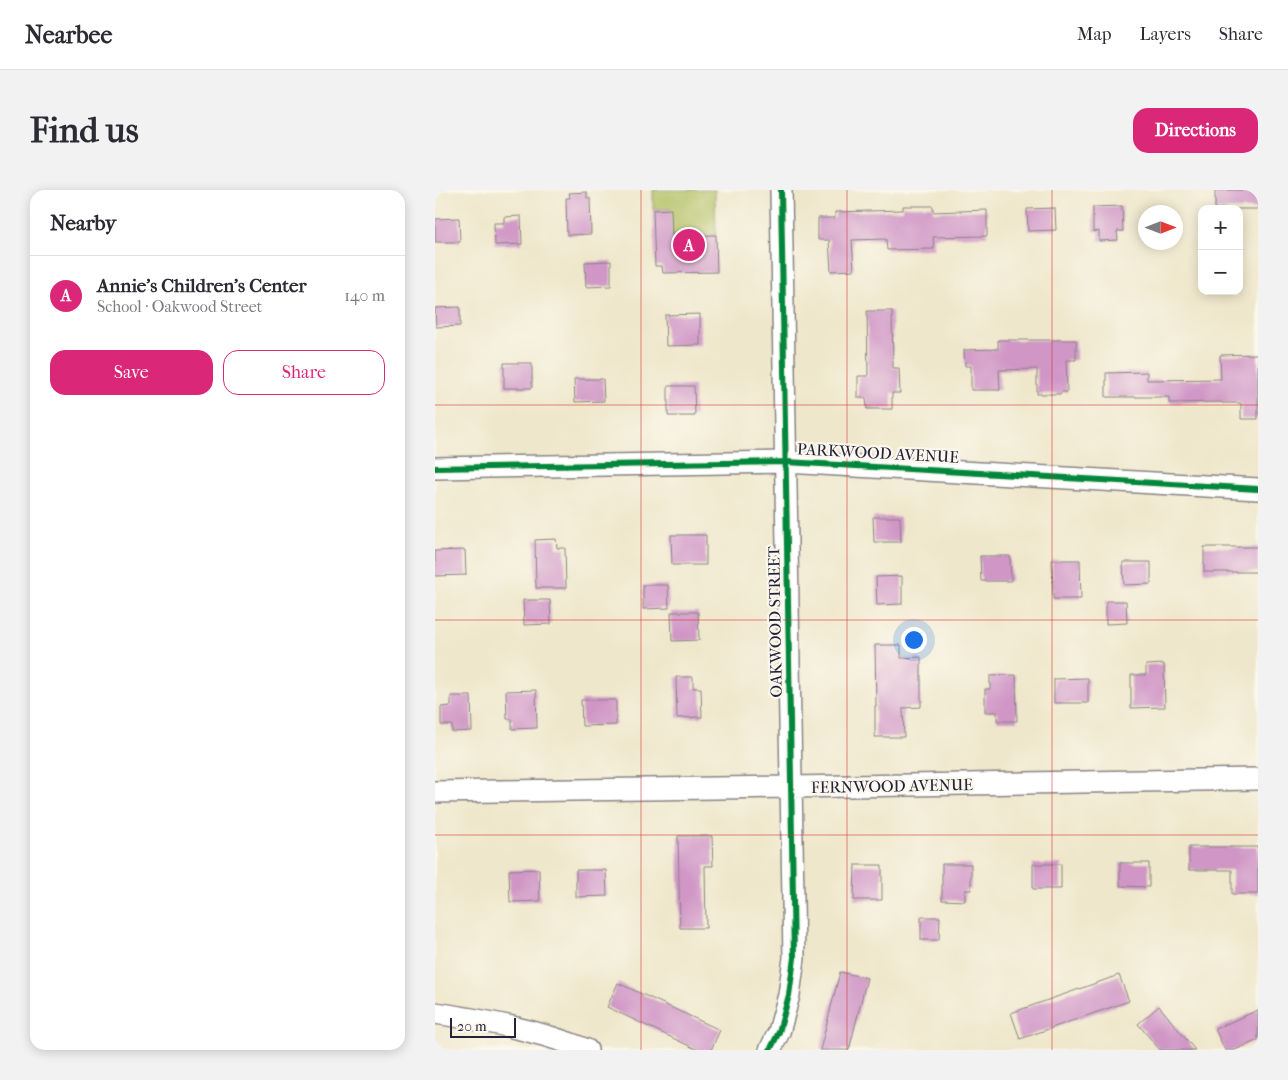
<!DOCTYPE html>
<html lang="en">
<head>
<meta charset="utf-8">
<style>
  :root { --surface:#fff; --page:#f2f2f3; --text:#2b2b33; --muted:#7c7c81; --line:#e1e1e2; --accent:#db2777 }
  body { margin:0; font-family:"IM FELL French Canon",serif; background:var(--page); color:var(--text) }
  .controls { position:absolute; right:15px; top:15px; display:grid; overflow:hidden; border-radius:10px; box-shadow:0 2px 12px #0003 }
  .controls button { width:45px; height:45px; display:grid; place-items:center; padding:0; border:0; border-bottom:1px solid var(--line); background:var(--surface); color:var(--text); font:25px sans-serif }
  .compass { position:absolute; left:703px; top:15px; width:45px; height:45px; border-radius:50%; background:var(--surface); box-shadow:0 2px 12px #0003; rotate:90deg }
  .scale { position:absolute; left:15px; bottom:12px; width:66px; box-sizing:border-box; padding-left:5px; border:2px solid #22223b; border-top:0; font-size:14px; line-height:18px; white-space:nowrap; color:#22223b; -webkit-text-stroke:4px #fbf7ec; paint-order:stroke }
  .you { position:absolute; left:478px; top:449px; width:18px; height:18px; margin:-12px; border:4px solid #fff; border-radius:50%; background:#1a73e8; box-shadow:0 0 0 8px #1a73e833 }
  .badge { display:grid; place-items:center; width:32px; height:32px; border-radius:50%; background:var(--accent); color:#fff; font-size:16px; font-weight:700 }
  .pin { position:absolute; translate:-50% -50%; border:2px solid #fff; box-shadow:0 1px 5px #0006 }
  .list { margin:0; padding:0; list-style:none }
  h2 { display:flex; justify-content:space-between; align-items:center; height:65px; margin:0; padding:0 20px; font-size:21px }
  h2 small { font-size:16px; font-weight:400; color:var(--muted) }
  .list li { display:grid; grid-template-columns:32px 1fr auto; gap:15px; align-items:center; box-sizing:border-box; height:80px; padding:0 20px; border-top:1px solid var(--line) }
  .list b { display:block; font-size:19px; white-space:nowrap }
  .list p { margin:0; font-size:16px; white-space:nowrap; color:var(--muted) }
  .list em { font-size:16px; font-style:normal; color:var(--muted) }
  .actions { display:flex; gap:10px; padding:15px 20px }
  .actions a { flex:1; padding:11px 0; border:1px solid var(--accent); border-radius:15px; text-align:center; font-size:18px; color:var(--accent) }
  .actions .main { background:var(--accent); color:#fff }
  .map { position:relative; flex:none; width:823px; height:860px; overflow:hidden; border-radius:15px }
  header { display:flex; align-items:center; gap:30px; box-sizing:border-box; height:70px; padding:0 25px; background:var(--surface); border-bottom:1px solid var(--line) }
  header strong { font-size:24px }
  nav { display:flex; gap:28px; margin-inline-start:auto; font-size:18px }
  .intro { display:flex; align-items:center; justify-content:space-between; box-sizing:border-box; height:120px; padding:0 30px }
  h1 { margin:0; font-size:35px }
  .button { padding:12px 22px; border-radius:15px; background:var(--accent); color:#fff; font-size:18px; font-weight:700 }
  main { display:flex; gap:30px; padding:0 30px }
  aside { flex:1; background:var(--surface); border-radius:15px; box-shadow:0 2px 12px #0003 }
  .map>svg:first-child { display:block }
</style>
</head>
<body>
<header>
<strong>Nearbee</strong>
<nav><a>Map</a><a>Layers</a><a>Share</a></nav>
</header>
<div class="intro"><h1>Find us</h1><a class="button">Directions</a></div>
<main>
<aside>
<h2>Nearby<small></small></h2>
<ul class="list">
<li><span class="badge">A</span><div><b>Annie's Children's Center</b><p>School · Oakwood Street</p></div><em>140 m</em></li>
</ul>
<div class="actions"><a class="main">Save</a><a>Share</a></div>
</aside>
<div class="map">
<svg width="823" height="860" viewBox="0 0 823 860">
  <rect width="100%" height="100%" fill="#fbf7ec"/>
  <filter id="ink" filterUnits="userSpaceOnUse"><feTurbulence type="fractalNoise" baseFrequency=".02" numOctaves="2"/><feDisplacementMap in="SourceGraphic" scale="10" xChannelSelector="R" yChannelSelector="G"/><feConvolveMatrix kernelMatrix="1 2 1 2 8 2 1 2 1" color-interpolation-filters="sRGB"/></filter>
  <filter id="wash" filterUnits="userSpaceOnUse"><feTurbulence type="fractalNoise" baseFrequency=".0096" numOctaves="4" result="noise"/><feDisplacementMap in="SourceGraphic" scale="20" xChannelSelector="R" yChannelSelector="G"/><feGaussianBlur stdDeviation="1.12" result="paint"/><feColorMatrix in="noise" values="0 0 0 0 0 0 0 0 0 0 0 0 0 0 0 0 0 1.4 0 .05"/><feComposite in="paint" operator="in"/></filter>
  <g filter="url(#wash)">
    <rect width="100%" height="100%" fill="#efe7cb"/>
    <path fill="#b1bf61" stroke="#6a704e" d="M 218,0 L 280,0 L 281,45 L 219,46 L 236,19 L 218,20 Z"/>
    <g id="blocks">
      <path fill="#d096c6" d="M 780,0 L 823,0 L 823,19 L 780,19 Z
        M 152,2 L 152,8 L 155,8 L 156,44 L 132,45 L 131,8 L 135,8 L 134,3 Z
        M 468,16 L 498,16 L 498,22 L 552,20 L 552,46 L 498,47 L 499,59 L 452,60 L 451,49 L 417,50 L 419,80 L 396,81 L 394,50 L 383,50 L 383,28 L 400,28 L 400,22 L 468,20 Z
        M 687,16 L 688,41 L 682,41 L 683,50 L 664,51 L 664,41 L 658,42 L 658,17 Z
        M 620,18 L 621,40 L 593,41 L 592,19 Z
        M 236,19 L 237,46 L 281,45 L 282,82 L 228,83 L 227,76 L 220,76 L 218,20 Z
        M 86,26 L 87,54 L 60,55 L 59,33 L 69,33 L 69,27 Z
        M 24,28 L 25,52 L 0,52 L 0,29 Z
        M 176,71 L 176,96 L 151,97 L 150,72 Z
        M 25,117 L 25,136 L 1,137 L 0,118 Z
        M 432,121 L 457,121 L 458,178 L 464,178 L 465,203 L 457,203 L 457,219 L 432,219 L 431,208 L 423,208 L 423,186 L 433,186 Z
        M 265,124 L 265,155 L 231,156 L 230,125 Z
        M 563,150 L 641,150 L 641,170 L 631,170 L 632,202 L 626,202 L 626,204 L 602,204 L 602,179 L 564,180 L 565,200 L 536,200 L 536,176 L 530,176 L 529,160 L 563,159 Z
        M 823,164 L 823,229 L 806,229 L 806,213 L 787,213 L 787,212 L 734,213 L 734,207 L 671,207 L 671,183 L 712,182 L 712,190 L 786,189 L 785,165 Z
        M 69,173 L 97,173 L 97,198 L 69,198 Z
        M 139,189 L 168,189 L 169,211 L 140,212 Z
        M 233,196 L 259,196 L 260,226 L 233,226 Z
        M 438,327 L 465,327 L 466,352 L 439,352 Z
        M 236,345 L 271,345 L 271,375 L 237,375 Z
        M 121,349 L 122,358 L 130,358 L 131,398 L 101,398 L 100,350 Z
        M 769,357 L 823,357 L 823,382 L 769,382 Z
        M 30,360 L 31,385 L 0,386 L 0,361 Z
        M 545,366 L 575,366 L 576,391 L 546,391 Z
        M 617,370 L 645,370 L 646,409 L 618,409 Z
        M 688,372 L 716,372 L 716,394 L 689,395 Z
        M 467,386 L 467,414 L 442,415 L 441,387 Z
        M 208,395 L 233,395 L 234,418 L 208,419 Z
        M 88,410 L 115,410 L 116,434 L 89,435 Z
        M 671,411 L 691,411 L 692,433 L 671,434 Z
        M 236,422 L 263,422 L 264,450 L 237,451 Z
        M 440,455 L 466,455 L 466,468 L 486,467 L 486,517 L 468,518 L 469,547 L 440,547 L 440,516 L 441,516 Z
        M 729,474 L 730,517 L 696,518 L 696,485 L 711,485 L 711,475 Z
        M 581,485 L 582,531 L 562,531 L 562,522 L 550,522 L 550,499 L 555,499 L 555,486 Z
        M 241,487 L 258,487 L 258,498 L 266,498 L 267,527 L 242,528 Z
        M 653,488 L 653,513 L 619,513 L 619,489 Z
        M 101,500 L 102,538 L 77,539 L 77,529 L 72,529 L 71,501 Z
        M 16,506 L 36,506 L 37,541 L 17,542 L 17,535 L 6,535 L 6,517 L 16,516 Z
        M 146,510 L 181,510 L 181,535 L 147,536 Z
        M 243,646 L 277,646 L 278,676 L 270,676 L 271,738 L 245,738 Z
        M 754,657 L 823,657 L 823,704 L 797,704 L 797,680 L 754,680 Z
        M 685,673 L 714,673 L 714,697 L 685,696 Z
        M 507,674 L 536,674 L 536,700 L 530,700 L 530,711 L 507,710 Z
        M 598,674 L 626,674 L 626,699 L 598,699 Z
        M 420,675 L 447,675 L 447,710 L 419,710 Z
        M 104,679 L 105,711 L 75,712 L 74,680 Z
        M 141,680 L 171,680 L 172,706 L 141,707 Z
        M 486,727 L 505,727 L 504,750 L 486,750 Z
        M 405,782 L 432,788 L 414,860 L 385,860 Z
        M 684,785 L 694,811 L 585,849 L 576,823 Z
        M 183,793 L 285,840 L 276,860 L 263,860 L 172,817 Z
        M 724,816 L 760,860 L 725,860 L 703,834 Z
        M 823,820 L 823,850 L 800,860 L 790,860 L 780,839 Z"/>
    </g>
  </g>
  <g filter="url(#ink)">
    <use href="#blocks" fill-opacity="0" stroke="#888483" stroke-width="1"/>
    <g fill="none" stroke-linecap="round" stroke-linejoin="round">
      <defs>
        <path id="street" d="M 0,278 L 351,272 L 823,299
          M 0,602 L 357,597 L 823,589
          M 0,823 C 52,831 103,840 152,860
          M 335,860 L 344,842 L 354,805 L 359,768 L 346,0"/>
      </defs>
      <use href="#street" stroke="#888483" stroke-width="24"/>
      <use href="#street" stroke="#fff" stroke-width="21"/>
      <defs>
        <path id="cycleway" d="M 0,278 L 351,272 L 823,299
          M 335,860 L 344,842 L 354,805 L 359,768 L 346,0"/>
      </defs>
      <use href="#cycleway" stroke="#fbf7ec" stroke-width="9"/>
      <use href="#cycleway" stroke="#00873e" stroke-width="6"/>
    </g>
  </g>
  <path fill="none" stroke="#d62828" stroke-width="1" stroke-opacity="0.55" d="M 206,0 L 206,860M 412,0 L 412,860M 617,0 L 617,860M 0,215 L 823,215M 0,430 L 823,430M 0,645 L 823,645"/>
  <g text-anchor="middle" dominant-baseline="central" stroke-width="4.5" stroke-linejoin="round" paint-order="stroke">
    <g font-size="16" fill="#22223b" stroke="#fbf7ec">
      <text transform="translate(443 263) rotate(3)">PARKWOOD AVENUE</text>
      <text transform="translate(340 432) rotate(-91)">OAKWOOD STREET</text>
      <text transform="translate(457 596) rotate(-1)">FERNWOOD AVENUE</text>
    </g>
  </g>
</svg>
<div class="controls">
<button>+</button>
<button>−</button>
</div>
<svg class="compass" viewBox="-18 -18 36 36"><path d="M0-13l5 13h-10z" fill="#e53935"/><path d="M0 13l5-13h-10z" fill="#7c7c81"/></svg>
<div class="scale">20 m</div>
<div class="you"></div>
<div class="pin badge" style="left:254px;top:55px">A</div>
</div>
</main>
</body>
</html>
